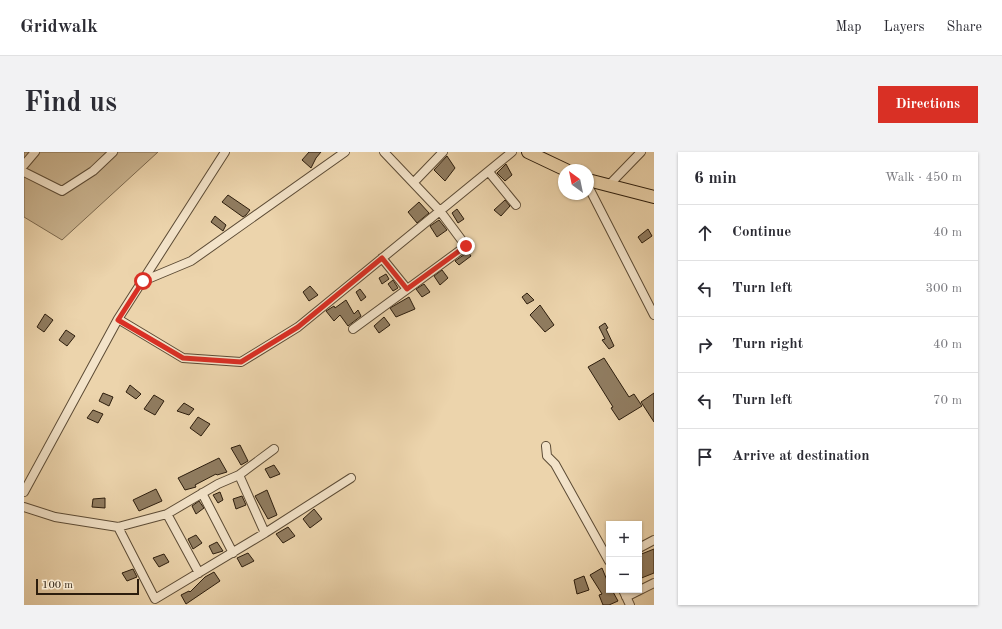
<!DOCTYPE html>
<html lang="en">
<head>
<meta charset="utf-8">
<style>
  :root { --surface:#fff; --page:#f2f2f3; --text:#2b2b33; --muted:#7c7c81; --line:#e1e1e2; --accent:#d93025 }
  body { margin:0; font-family:"Old Standard TT",serif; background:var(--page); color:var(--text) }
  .controls { position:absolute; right:12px; bottom:12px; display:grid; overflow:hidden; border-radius:0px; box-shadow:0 1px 3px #0004 }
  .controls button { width:36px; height:36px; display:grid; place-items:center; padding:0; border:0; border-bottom:1px solid var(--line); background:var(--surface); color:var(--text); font:20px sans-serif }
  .compass { position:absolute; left:534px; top:12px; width:36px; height:36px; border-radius:50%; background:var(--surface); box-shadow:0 1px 3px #0004; rotate:327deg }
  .scale { position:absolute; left:12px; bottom:10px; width:103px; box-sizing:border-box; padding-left:4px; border:2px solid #2c1d0d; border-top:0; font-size:11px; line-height:14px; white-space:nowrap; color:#2c1d0d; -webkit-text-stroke:3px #f3e3c9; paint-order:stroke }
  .stop { position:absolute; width:12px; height:12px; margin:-9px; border:3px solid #d93025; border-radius:50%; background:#fff }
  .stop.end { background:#d93025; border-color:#fff; box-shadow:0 1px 4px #0008 }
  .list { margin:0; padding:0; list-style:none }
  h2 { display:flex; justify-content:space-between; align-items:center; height:52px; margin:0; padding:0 16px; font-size:17px }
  h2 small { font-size:13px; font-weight:400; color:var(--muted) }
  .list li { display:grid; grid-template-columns:26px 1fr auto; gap:12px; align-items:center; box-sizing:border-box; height:56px; padding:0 16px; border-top:1px solid var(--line) }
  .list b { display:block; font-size:15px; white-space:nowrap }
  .list em { font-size:13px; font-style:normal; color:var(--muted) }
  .icon { flex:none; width:22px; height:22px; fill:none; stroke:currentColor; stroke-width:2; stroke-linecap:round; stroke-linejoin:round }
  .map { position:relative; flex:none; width:630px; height:453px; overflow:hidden; border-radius:0px }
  header { display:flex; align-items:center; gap:24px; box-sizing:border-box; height:56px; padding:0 20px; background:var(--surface); border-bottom:1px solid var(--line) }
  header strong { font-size:19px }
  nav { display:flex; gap:22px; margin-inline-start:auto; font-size:14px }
  .intro { display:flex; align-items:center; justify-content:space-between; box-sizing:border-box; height:96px; padding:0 24px }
  h1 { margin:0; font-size:28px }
  .button { padding:10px 18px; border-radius:0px; background:var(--accent); color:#fff; font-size:14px; font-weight:700 }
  main { display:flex; gap:24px; padding:0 24px }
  aside { flex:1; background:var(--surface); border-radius:0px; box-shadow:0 1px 3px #0004 }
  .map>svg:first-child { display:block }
</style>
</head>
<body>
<header>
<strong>Gridwalk</strong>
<nav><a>Map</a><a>Layers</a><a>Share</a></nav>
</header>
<div class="intro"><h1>Find us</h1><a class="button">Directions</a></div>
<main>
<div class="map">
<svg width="630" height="453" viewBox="0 0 630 453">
  <rect width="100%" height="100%" fill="#ecd4ac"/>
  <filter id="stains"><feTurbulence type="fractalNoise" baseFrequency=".005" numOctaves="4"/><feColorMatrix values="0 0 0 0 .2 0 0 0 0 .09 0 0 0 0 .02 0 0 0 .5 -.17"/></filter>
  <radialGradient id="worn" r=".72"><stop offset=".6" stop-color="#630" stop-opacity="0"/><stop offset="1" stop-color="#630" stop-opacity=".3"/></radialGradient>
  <path fill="#cbb591" stroke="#7c694f" d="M 0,0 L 134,0 L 38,88 L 0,65 Z"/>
  <path fill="#907c60" stroke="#2c1d0d" d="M 285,0 L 297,0 L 292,6 L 287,16 L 278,8 Z
    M 423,4 L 431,16 L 421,29 L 410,18 Z
    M 482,12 L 488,23 L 481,29 L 473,21 Z
    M 204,43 L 226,58 L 222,63 L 219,65 L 198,50 Z
    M 481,48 L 486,54 L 477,64 L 470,58 Z
    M 395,50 L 405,61 L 393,71 L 384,60 Z
    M 433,57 L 440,67 L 434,71 L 428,61 Z
    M 191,64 L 202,73 L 199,79 L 187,70 Z
    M 415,68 L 423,78 L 413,85 L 406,74 Z
    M 624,77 L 628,84 L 618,91 L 614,85 Z
    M 444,100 L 447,104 L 435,113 L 431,109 Z
    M 418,118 L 424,126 L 416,133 L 410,124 Z
    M 362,122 L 365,127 L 358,132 L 355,126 Z
    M 369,128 L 374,136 L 369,139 L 364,132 Z
    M 400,132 L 406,140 L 398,145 L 392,137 Z
    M 286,134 L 294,143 L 285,149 L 279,140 Z
    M 336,137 L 342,145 L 337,149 L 332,140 Z
    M 503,141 L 510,148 L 503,152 L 498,145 Z
    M 385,145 L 391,157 L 372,165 L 366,156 Z
    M 322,148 L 330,162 L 334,158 L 337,164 L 324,174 L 316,163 L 310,169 L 302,159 L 310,154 L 311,156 Z
    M 516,153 L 530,173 L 521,180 L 506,163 Z
    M 21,162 L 29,168 L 20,180 L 13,175 Z
    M 360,165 L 366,173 L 355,181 L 350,174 Z
    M 581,171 L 584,176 L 582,177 L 590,194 L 585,197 L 578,188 L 581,187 L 575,175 Z
    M 42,178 L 51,184 L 43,194 L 35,188 Z
    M 580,206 L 605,245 L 610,242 L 618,254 L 595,268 L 587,256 L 589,255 L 564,215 Z
    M 106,233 L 117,242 L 112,247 L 102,240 Z
    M 79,241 L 89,245 L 85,254 L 75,249 Z
    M 630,241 L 630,270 L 617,250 Z
    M 130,243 L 140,249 L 131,263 L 120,257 Z
    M 160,251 L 170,257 L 165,263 L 153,259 Z
    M 69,258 L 79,262 L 74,271 L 63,266 Z
    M 174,265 L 186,272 L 177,284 L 166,276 Z
    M 216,293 L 224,309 L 217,313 L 207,296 Z
    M 195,306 L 203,320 L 193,323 L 192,322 L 171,333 L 172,335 L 161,338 L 154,326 Z
    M 250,313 L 256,322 L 246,326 L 241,317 Z
    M 132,337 L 138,349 L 115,359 L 109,348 Z
    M 243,338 L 253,363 L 244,367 L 231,344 Z
    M 196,340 L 199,348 L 194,351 L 189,343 Z
    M 218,344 L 222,353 L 212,357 L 209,347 Z
    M 81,346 L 81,356 L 68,355 L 69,347 Z
    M 175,349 L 180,356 L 172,362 L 168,354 Z
    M 290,357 L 298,367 L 286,376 L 279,367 Z
    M 264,375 L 271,384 L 259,391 L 252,382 Z
    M 172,383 L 178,391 L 169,397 L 164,387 Z
    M 193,390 L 199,399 L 189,402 L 185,394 Z
    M 630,397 L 630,421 L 615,427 L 615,403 Z
    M 224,401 L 230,409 L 218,415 L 213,406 Z
    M 140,402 L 145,410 L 135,415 L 129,406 Z
    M 578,416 L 585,433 L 585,438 L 588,438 L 594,449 L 585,453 L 579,453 L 575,443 L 578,442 L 566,423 Z
    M 109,417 L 113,425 L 103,429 L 98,421 Z
    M 190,420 L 196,429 L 162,452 L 157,443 L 165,439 L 166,440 L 181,425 Z
    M 560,424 L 565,438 L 553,442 L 550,428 Z"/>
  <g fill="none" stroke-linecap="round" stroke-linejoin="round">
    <defs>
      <path id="street" d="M 0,13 L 11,0
        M 0,20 L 38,39 L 69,19 L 89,0
        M 465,20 L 492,53
        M 392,28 L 419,0
        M 585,33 L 617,0
        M 564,34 L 630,163
        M 358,106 L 383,137
        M 119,129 L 167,109 L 321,0
        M 94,167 L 159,206 L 217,210 L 274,175 L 488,0
        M 329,177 L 442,94 L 416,59 L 360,0
        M 522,294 L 523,304 L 531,312 L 585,409
        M 215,323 L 250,297
        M 0,340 L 94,167 L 201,0
        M 178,341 L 209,401
        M 0,355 L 31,365 L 94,375 L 143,362 L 194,332 L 215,323 L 241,381 L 131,447 L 94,375
        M 143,362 L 175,421
        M 241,381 L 327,326
        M 615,396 L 630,388
        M 599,438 L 606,453
        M 602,445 L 630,431"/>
      <path id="primary" d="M 504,0 L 542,18
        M 564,28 L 630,45"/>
    </defs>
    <use href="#street" stroke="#5c4b35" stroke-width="10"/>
    <use href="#primary" stroke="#2c1d0d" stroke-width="14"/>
    <use href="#street" stroke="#f3e3c9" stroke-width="8"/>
    <use href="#primary" stroke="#ecd4ac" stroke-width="12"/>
  </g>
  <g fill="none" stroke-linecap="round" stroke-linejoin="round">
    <path stroke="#d93025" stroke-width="5" d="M 119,129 L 94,168 L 159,206 L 217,210 L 274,175 L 358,106 L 383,137 L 442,94"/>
  </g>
  <rect width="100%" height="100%" filter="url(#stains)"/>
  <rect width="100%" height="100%" fill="url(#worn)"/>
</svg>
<div class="controls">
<button>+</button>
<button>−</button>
</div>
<svg class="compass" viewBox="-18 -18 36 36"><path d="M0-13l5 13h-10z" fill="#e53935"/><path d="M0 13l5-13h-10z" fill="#7c7c81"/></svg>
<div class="scale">100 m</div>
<div class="stop" style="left:119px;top:129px"></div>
<div class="stop end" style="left:442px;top:94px"></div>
</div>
<aside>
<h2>6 min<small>Walk · 450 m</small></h2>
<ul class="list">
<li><svg class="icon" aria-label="ahead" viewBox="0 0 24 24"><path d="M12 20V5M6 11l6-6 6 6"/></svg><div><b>Continue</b></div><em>40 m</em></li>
<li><svg class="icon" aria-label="left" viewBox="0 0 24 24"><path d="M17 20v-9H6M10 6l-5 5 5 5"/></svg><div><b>Turn left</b></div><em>300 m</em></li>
<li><svg class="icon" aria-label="right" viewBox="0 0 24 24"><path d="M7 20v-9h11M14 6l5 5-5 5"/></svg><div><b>Turn right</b></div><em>40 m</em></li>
<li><svg class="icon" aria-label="left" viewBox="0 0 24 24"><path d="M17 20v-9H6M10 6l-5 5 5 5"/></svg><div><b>Turn left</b></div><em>70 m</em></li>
<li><svg class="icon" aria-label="arrive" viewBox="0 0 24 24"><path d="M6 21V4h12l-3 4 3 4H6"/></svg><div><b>Arrive at destination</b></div></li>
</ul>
</aside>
</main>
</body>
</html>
